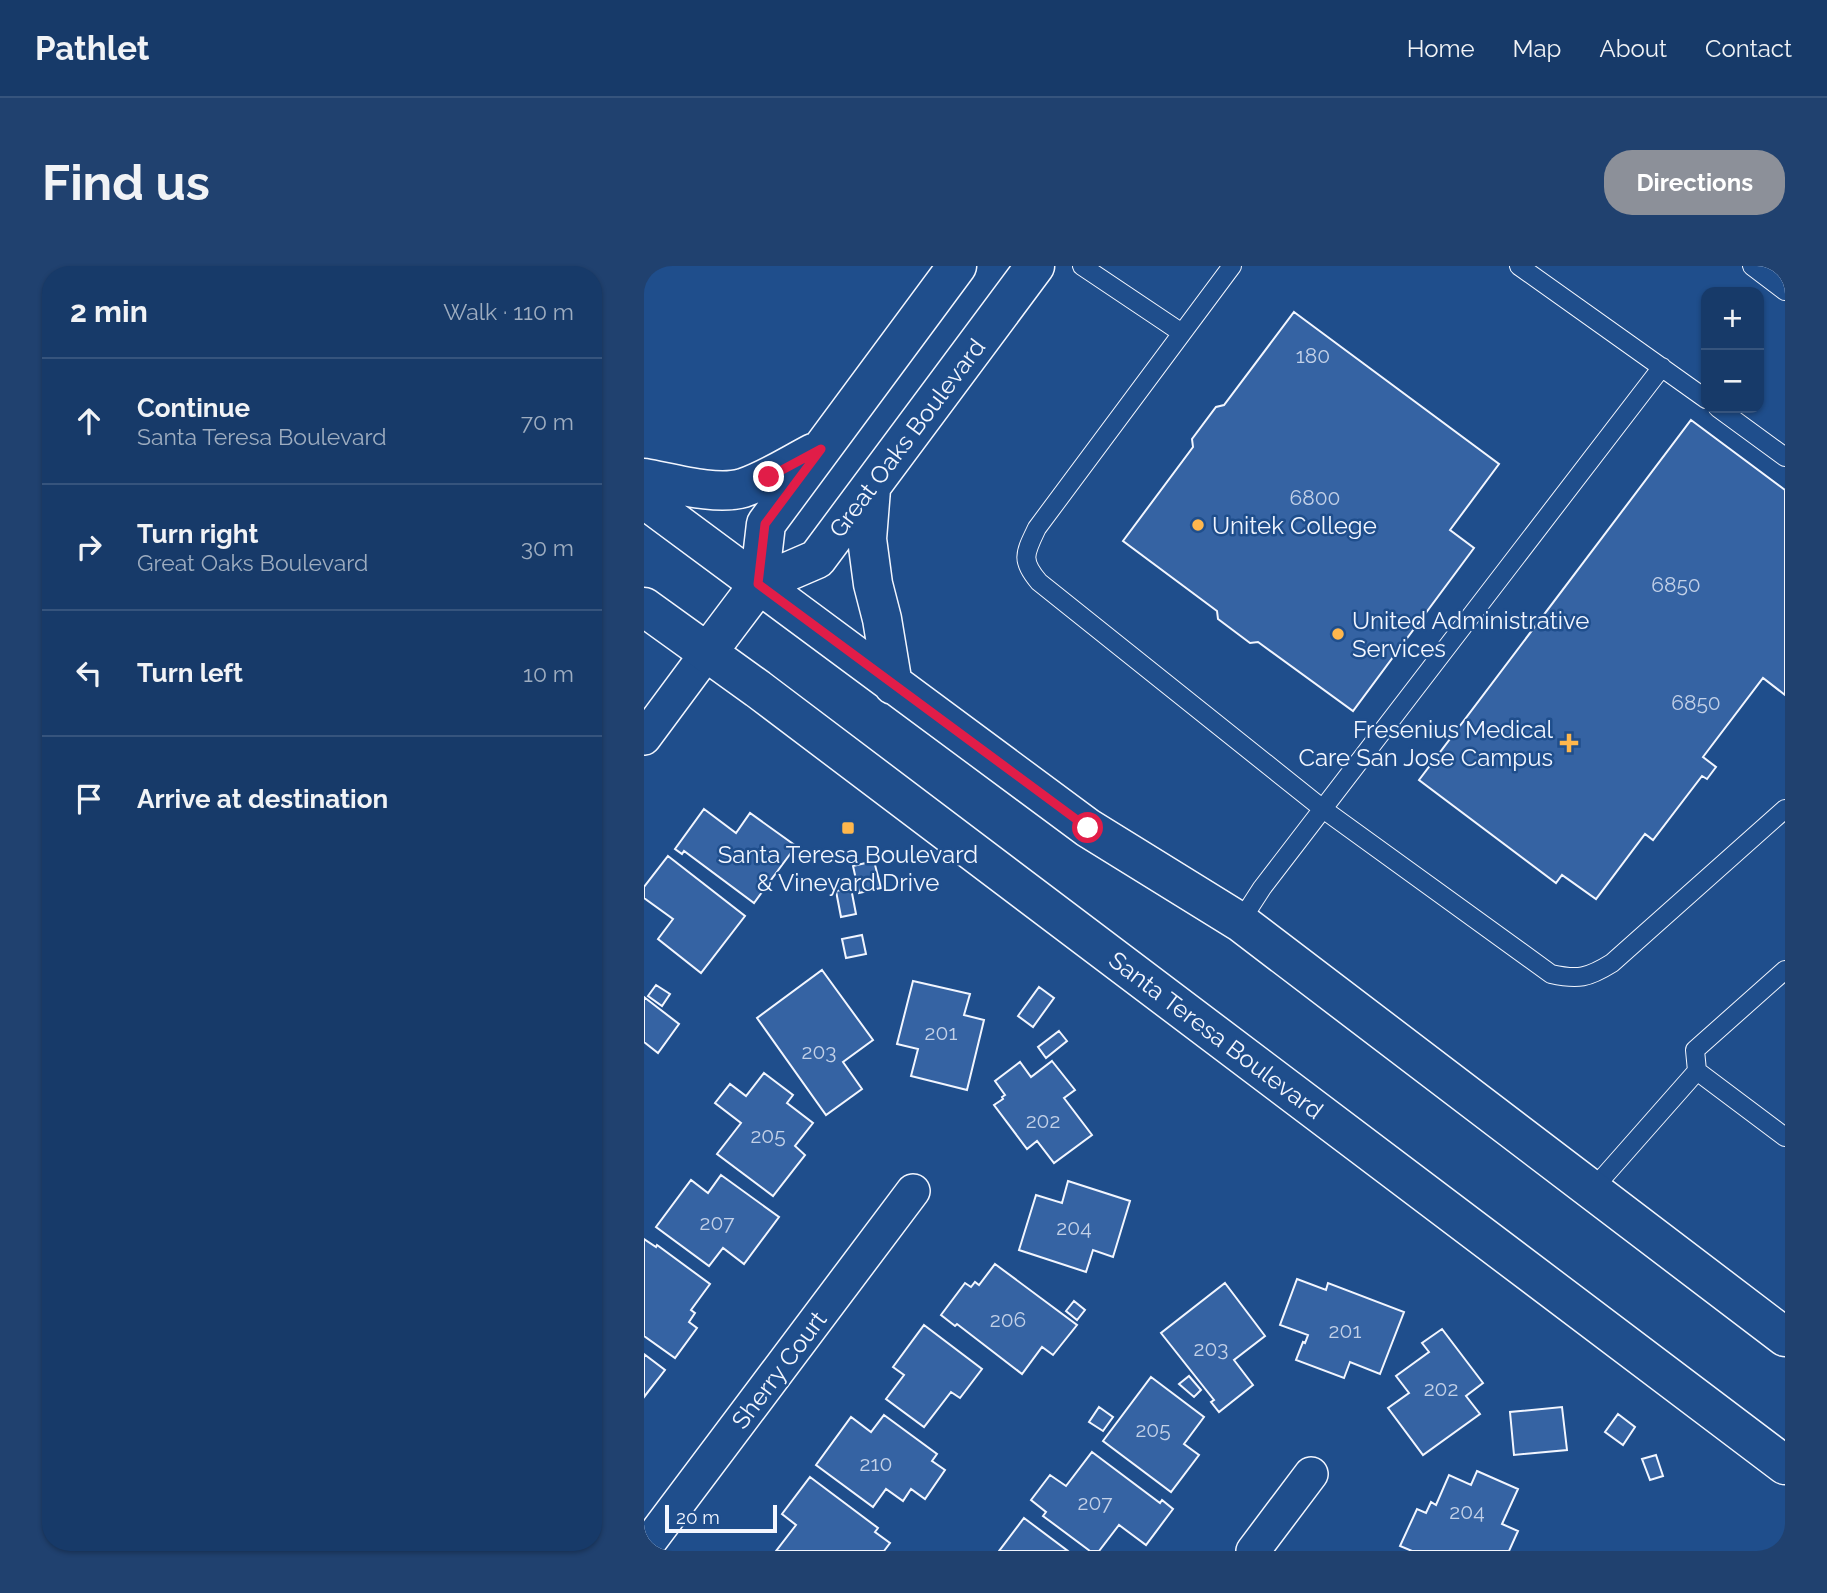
<!DOCTYPE html>
<html lang="en">
<head>
<meta charset="utf-8">
<style>
  :root { --surface:#173a69; --page:#20416f; --text:#f1f3f6; --muted:#9eadc0; --line:#36547d; --accent:#8c9099 }
  body { margin:0; font-family:Raleway,sans-serif; background:var(--page); color:var(--text) }
  .controls { position:absolute; right:21px; top:21px; display:grid; overflow:hidden; border-radius:14px; box-shadow:0 2px 5px #0004 }
  .controls button { width:63px; height:63px; display:grid; place-items:center; padding:0; border:0; border-bottom:2px solid var(--line); background:var(--surface); color:var(--text); font:35px sans-serif }
  .scale { position:absolute; left:21px; bottom:18px; width:112px; box-sizing:border-box; padding-left:7px; border:4px solid #f2f6ff; border-top:0; font-size:19px; line-height:24px; white-space:nowrap; color:#f2f6ff; -webkit-text-stroke:5px #1f4e8c; paint-order:stroke }
  .stop { position:absolute; width:21px; height:21px; margin:-16px; border:5px solid #e11d48; border-radius:50%; background:#fff }
  .stop.end { background:#e11d48; border-color:#fff; box-shadow:0 2px 7px #0008 }
  .list { margin:0; padding:0; list-style:none }
  h2 { display:flex; justify-content:space-between; align-items:center; height:91px; margin:0; padding:0 28px; font-size:30px }
  h2 small { font-size:23px; font-weight:400; color:var(--muted) }
  .list li { display:grid; grid-template-columns:46px 1fr auto; gap:21px; align-items:center; box-sizing:border-box; height:126px; padding:0 28px; border-top:2px solid var(--line) }
  .list b { display:block; font-size:26px; white-space:nowrap }
  .list p { margin:0; font-size:23px; white-space:nowrap; color:var(--muted) }
  .list em { font-size:23px; font-style:normal; color:var(--muted) }
  .icon { flex:none; width:38px; height:38px; fill:none; stroke:currentColor; stroke-width:2; stroke-linecap:round; stroke-linejoin:round }
  .map { position:relative; flex:none; width:1141px; height:1285px; overflow:hidden; border-radius:28px }
  header { display:flex; align-items:center; gap:42px; box-sizing:border-box; height:98px; padding:0 35px; background:var(--surface); border-bottom:2px solid var(--line) }
  header strong { font-size:33px }
  nav { display:flex; gap:38px; margin-inline-start:auto; font-size:24px }
  .intro { display:flex; align-items:center; justify-content:space-between; box-sizing:border-box; height:168px; padding:0 42px }
  h1 { margin:0; font-size:49px }
  .button { padding:18px 32px; border-radius:28px; background:var(--accent); color:#fff; font-size:24px; font-weight:700 }
  main { display:flex; gap:42px; padding:0 42px }
  aside { flex:1; background:var(--surface); border-radius:28px; box-shadow:0 2px 5px #0004 }
  .map>svg:first-child { display:block }
</style>
</head>
<body>
<header>
<strong>Pathlet</strong>
<nav><a>Home</a><a>Map</a><a>About</a><a>Contact</a></nav>
</header>
<div class="intro"><h1>Find us</h1><a class="button">Directions</a></div>
<main>
<aside>
<h2>2 min<small>Walk · 110 m</small></h2>
<ul class="list">
<li><svg class="icon" aria-label="ahead" viewBox="0 0 24 24"><path d="M12 20V5M6 11l6-6 6 6"/></svg><div><b>Continue</b><p>Santa Teresa Boulevard</p></div><em>70 m</em></li>
<li><svg class="icon" aria-label="right" viewBox="0 0 24 24"><path d="M7 20v-9h11M14 6l5 5-5 5"/></svg><div><b>Turn right</b><p>Great Oaks Boulevard</p></div><em>30 m</em></li>
<li><svg class="icon" aria-label="left" viewBox="0 0 24 24"><path d="M17 20v-9H6M10 6l-5 5 5 5"/></svg><div><b>Turn left</b></div><em>10 m</em></li>
<li><svg class="icon" aria-label="arrive" viewBox="0 0 24 24"><path d="M6 21V4h12l-3 4 3 4H6"/></svg><div><b>Arrive at destination</b></div></li>
</ul>
</aside>
<div class="map">
<svg width="1141" height="1285" viewBox="0 0 1141 1285">
  <rect width="100%" height="100%" fill="#1f4e8c"/>
  <path fill="#3563a3" stroke="#f2f6ff" stroke-width="2" d="M 650,46 L 855,198 L 806,264 L 830,282 L 709,445 L 614,376 L 606,377 L 574,353 L 573,345 L 479,275 L 549,181 L 548,173 L 572,141 L 580,139 Z
    M 1047,154 L 1141,224 L 1141,429 L 1119,412 L 1059,491 L 1072,501 L 1063,513 L 1058,510 L 1009,574 L 1001,568 L 952,633 L 918,609 L 912,617 L 775,514 Z
    M 60,543 L 92,567 L 106,547 L 152,580 L 110,637 L 40,585 L 38,588 L 31,583 Z
    M 24,590 L 101,650 L 57,707 L 14,673 L 29,653 L 0,632 L 0,621 Z
    M 230,595 L 237,622 L 215,627 L 209,600 Z
    M 207,622 L 212,648 L 197,651 L 192,625 Z
    M 218,669 L 222,688 L 202,692 L 198,673 Z
    M 178,704 L 229,774 L 199,796 L 218,823 L 182,849 L 113,752 Z
    M 269,715 L 326,728 L 320,749 L 340,754 L 323,824 L 267,810 L 274,783 L 253,778 Z
    M 12,719 L 26,728 L 18,740 L 4,730 Z
    M 395,721 L 410,732 L 389,761 L 374,750 Z
    M 0,731 L 35,758 L 14,787 L 0,776 Z
    M 415,765 L 423,775 L 402,792 L 394,781 Z
    M 408,795 L 431,824 L 420,832 L 448,869 L 410,897 L 393,875 L 383,883 L 350,839 L 359,833 L 358,831 L 361,829 L 351,815 L 376,796 L 387,811 Z
    M 120,807 L 149,829 L 143,837 L 169,857 L 151,880 L 161,889 L 129,930 L 73,888 L 97,857 L 71,837 L 86,818 L 102,830 Z
    M 77,909 L 135,951 L 100,998 L 79,982 L 65,1000 L 12,961 L 47,914 L 64,927 Z
    M 424,915 L 486,935 L 469,991 L 449,984 L 442,1006 L 375,984 L 392,929 L 418,937 Z
    M 0,973 L 12,981 L 13,979 L 66,1018 L 47,1044 L 51,1047 L 45,1056 L 53,1062 L 31,1092 L 0,1070 Z
    M 351,998 L 433,1059 L 409,1089 L 398,1081 L 378,1108 L 313,1058 L 311,1060 L 297,1049 L 321,1017 L 327,1021 L 331,1016 L 335,1019 Z
    M 653,1013 L 682,1024 L 684,1017 L 760,1046 L 736,1108 L 706,1096 L 700,1112 L 652,1094 L 659,1076 L 661,1077 L 664,1069 L 636,1059 Z
    M 581,1017 L 621,1070 L 590,1094 L 609,1119 L 575,1146 L 567,1136 L 570,1134 L 517,1067 Z
    M 430,1035 L 441,1044 L 433,1054 L 422,1045 Z
    M 280,1059 L 338,1103 L 316,1132 L 307,1126 L 280,1161 L 242,1133 L 260,1109 L 249,1101 Z
    M 798,1063 L 839,1117 L 822,1130 L 836,1148 L 779,1189 L 744,1142 L 765,1127 L 752,1110 L 785,1086 L 778,1077 Z
    M 0,1088 L 21,1104 L 0,1131 Z
    M 545,1110 L 557,1124 L 550,1131 L 535,1118 Z
    M 507,1111 L 560,1151 L 540,1178 L 555,1189 L 527,1226 L 459,1175 Z
    M 455,1141 L 469,1151 L 459,1165 L 445,1156 Z
    M 918,1141 L 923,1184 L 870,1189 L 866,1146 Z
    M 974,1148 L 991,1161 L 979,1179 L 961,1166 Z
    M 240,1149 L 293,1188 L 288,1195 L 301,1204 L 281,1233 L 267,1223 L 259,1235 L 242,1223 L 229,1241 L 172,1199 L 207,1151 L 227,1166 Z
    M 448,1186 L 516,1237 L 518,1234 L 529,1243 L 502,1279 L 475,1259 L 455,1285 L 446,1285 L 399,1250 L 402,1246 L 387,1234 L 406,1209 L 422,1220 Z
    M 1012,1189 L 1019,1210 L 1006,1214 L 998,1193 Z
    M 833,1205 L 874,1223 L 858,1258 L 874,1265 L 865,1285 L 768,1285 L 756,1280 L 773,1243 L 782,1247 L 787,1236 L 792,1239 L 805,1209 L 827,1219 Z
    M 166,1211 L 234,1262 L 231,1266 L 246,1277 L 240,1285 L 132,1285 L 152,1259 L 138,1248 Z
    M 380,1252 L 424,1285 L 355,1285 Z"/>
  <g fill="none" stroke-linecap="round" stroke-linejoin="round">
    <defs>
      <path id="lane" d="M 438,0 L 538,67
        M 588,0 L 393,262 C 381,287 376,294 395,316 L 679,543 L 907,708 C 934,714 944,712 968,697 L 1141,543
        M 875,0 L 1062,133
        M 1108,0 L 1141,25
        M 1074,142 L 1141,191
        M 596,656 L 618,622 L 1018,101
        M 1141,704 L 1051,784 L 1053,805 L 1141,871
        M 948,924 L 1053,805"/>
      <path id="street" d="M 0,472 L 63,387
        M 0,1283 L 269,925
        M 609,1285 L 667,1208"/>
      <path id="secondary" d="M 0,212 C 28,217 72,230 99,222 C 123,214 146,199 169,187
        M 227,223 L 223,273 L 229,318 L 238,353 L 249,419
        M 0,233 L 444,562 L 596,656 L 1141,1071
        M 115,318 L 122,258 L 313,0
        M 0,341 L 114,423 L 1141,1199
        M 63,387 L 115,318 L 173,293 L 391,0"/>
    </defs>
    <use href="#lane" stroke="#f2f6ff" stroke-width="20"/>
    <use href="#street" stroke="#f2f6ff" stroke-width="36"/>
    <use href="#secondary" stroke="#f2f6ff" stroke-width="41"/>
    <use href="#lane" stroke="#1f4e8c" stroke-width="18"/>
    <use href="#street" stroke="#1f4e8c" stroke-width="33"/>
    <use href="#secondary" stroke="#1f4e8c" stroke-width="38"/>
  </g>
  <g fill="none" stroke-linecap="round" stroke-linejoin="round">
    <path stroke="#e11d48" stroke-width="9" d="M 125,211 L 177,183 L 121,258 L 114,318 L 444,562"/>
  </g>
  <g fill="#ffb74d" stroke="#1f4e8c" stroke-width="2.5">
    <circle cx="554" cy="259" r="7"/>
    <circle cx="694" cy="368" r="7"/>
    <path d="M921.5 466.5h7v7h7v7h-7v7h-7v-7h-7v-7h7z"/>
    <rect x="197" y="555" width="14" height="14" rx="3.5"/>
  </g>
  <g text-anchor="middle" dominant-baseline="central" stroke-width="5" stroke-linejoin="round" paint-order="stroke">
    <g font-size="21" fill="#c3d1e8">
      <text x="669" y="89">180</text>
      <text x="671" y="231">6800</text>
      <text x="1032" y="318">6850</text>
      <text x="1052" y="436">6850</text>
      <text x="297" y="766">201</text>
      <text x="175" y="785">203</text>
      <text x="399" y="854">202</text>
      <text x="124" y="869">205</text>
      <text x="73" y="956">207</text>
      <text x="430" y="961">204</text>
      <text x="364" y="1053">206</text>
      <text x="701" y="1064">201</text>
      <text x="567" y="1082">203</text>
      <text x="797" y="1122">202</text>
      <text x="509" y="1163">205</text>
      <text x="232" y="1197">210</text>
      <text x="451" y="1236">207</text>
      <text x="823" y="1245">204</text>
    </g>
    <g font-size="24" fill="#f2f6ff" stroke="#1f4e8c">
      <text transform="translate(263 172) rotate(-53)">Great Oaks Boulevard</text>
      <text transform="translate(572 769) rotate(37)">Santa Teresa Boulevard</text>
      <text transform="translate(135 1104) rotate(-53)">Sherry Court</text>
    </g>
    <g font-size="24" fill="#f2f6ff" stroke="#1f4e8c" text-anchor="start">
      <text x="568" y="259">Unitek College</text>
      <text x="708" y="354">United Administrative<tspan x="708" dy="28">Services</tspan></text>
      <text x="909" y="463" text-anchor="end">Fresenius Medical<tspan x="909" dy="28">Care San Jose Campus</tspan></text>
      <text x="204" y="588" text-anchor="middle">Santa Teresa Boulevard<tspan x="204" dy="28">&amp; Vineyard Drive</tspan></text>
    </g>
  </g>
</svg>
<div class="controls">
<button>+</button>
<button>−</button>
</div>
<div class="scale">20 m</div>
<div class="stop" style="left:444px;top:562px"></div>
<div class="stop end" style="left:125px;top:211px"></div>
</div>
</main>
</body>
</html>
